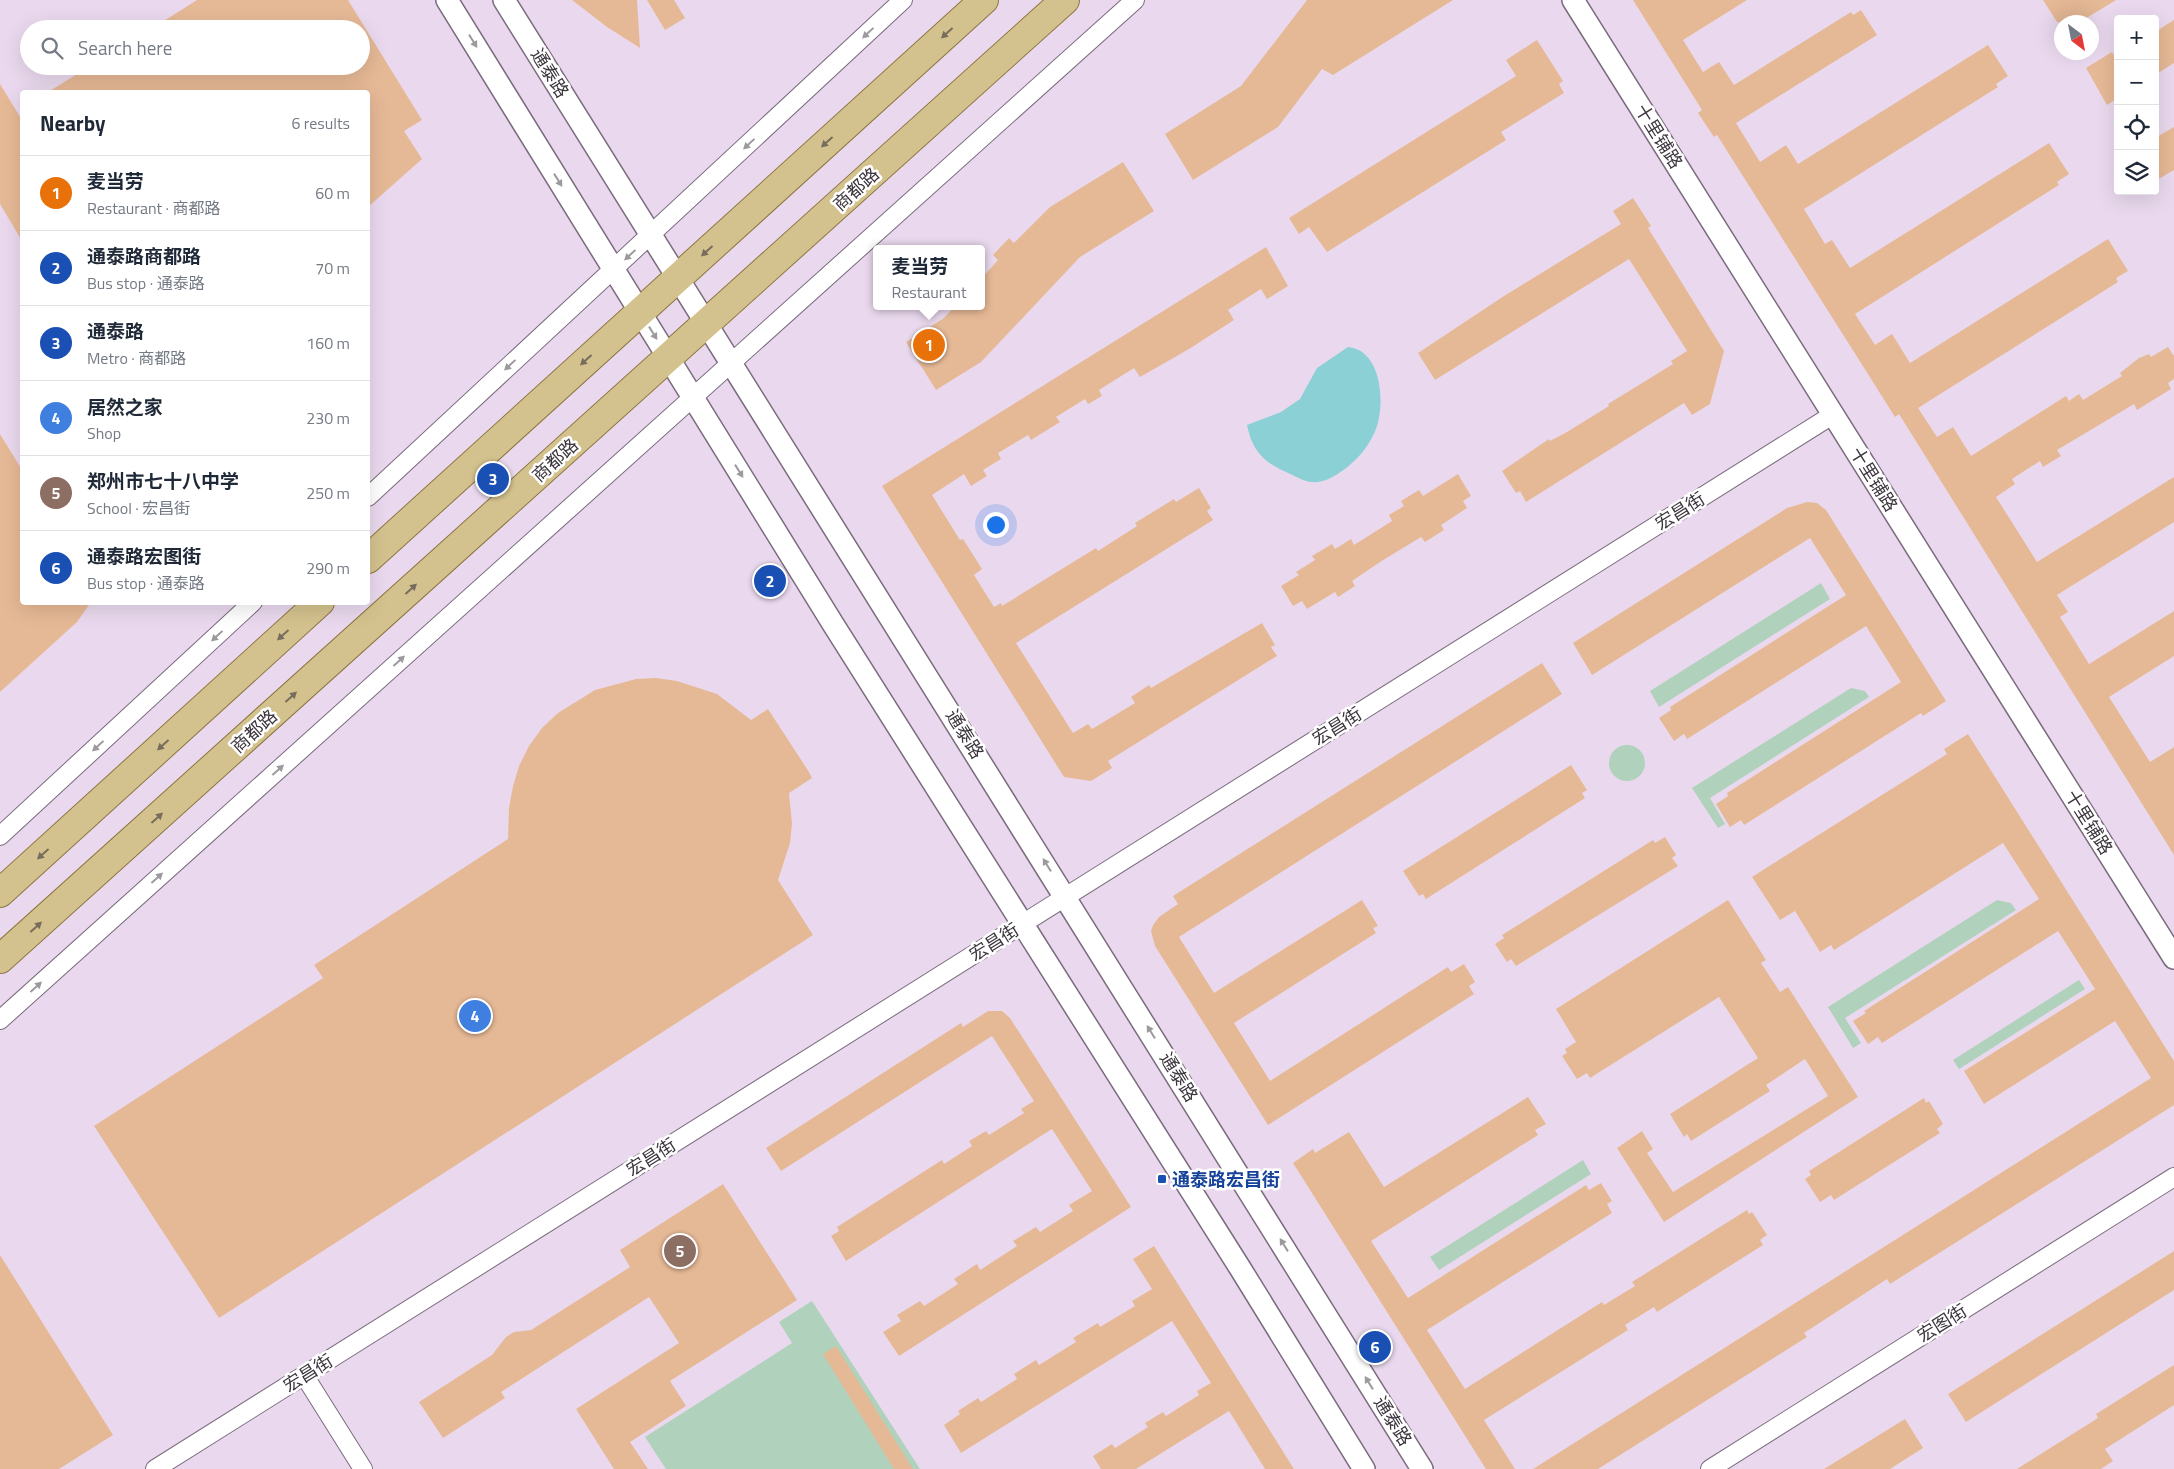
<!DOCTYPE html>
<html lang="en">
<head>
<meta charset="utf-8">
<style>
  :root { --surface:#fff; --page:#f6f6f7; --text:#1f2937; --muted:#747a83; --line:#e0e1e3; --accent:#795cd6 }
  body { margin:0; font-family:"Titillium Web","Noto Sans SC",sans-serif; background:var(--page); color:var(--text) }
  .controls { position:absolute; right:15px; top:15px; display:grid; overflow:hidden; border-radius:5px; box-shadow:0 5px 20px #0002 }
  .controls button { width:45px; height:45px; display:grid; place-items:center; padding:0; border:0; border-bottom:1px solid var(--line); background:var(--surface); color:var(--text); font:25px sans-serif }
  .compass { position:absolute; left:2054px; top:15px; width:45px; height:45px; border-radius:50%; background:var(--surface); box-shadow:0 5px 20px #0002; rotate:148deg }
  .you { position:absolute; left:995px; top:524px; width:18px; height:18px; margin:-12px; border:4px solid #fff; border-radius:50%; background:#1a73e8; box-shadow:0 0 0 8px #1a73e833 }
  .badge { display:grid; place-items:center; width:32px; height:32px; border-radius:50%; background:var(--accent); color:#fff; font-size:16px; font-weight:700 }
  .pin { position:absolute; translate:-50% -50%; border:2px solid #fff; box-shadow:0 1px 5px #0006 }
  .popup { position:absolute; left:873px; top:245px; width:112px; height:65px; box-sizing:border-box; display:grid; place-content:center; border-radius:5px; background:var(--surface); filter:drop-shadow(0 1px 4px #0005); font-size:16px; white-space:nowrap; color:var(--muted) }
  .popup b { font-size:19px; color:var(--text) }
  .popup::after { content:''; position:absolute; left:50%; top:100%; margin-left:-10px; border:10px solid transparent; border-top-color:var(--surface) }
  .list { margin:0; padding:0; list-style:none }
  h2 { display:flex; justify-content:space-between; align-items:center; height:65px; margin:0; padding:0 20px; font-size:21px }
  h2 small { font-size:16px; font-weight:400; color:var(--muted) }
  .list li { display:grid; grid-template-columns:32px 1fr auto; gap:15px; align-items:center; box-sizing:border-box; height:75px; padding:0 20px; border-top:1px solid var(--line) }
  .list b { display:block; font-size:19px; white-space:nowrap }
  .list p { margin:0; font-size:16px; white-space:nowrap; color:var(--muted) }
  .list em { font-size:16px; font-style:normal; color:var(--muted) }
  .icon { flex:none; width:28px; height:28px; fill:none; stroke:currentColor; stroke-width:2; stroke-linecap:round; stroke-linejoin:round }
  .map { position:relative; flex:none; width:2174px; height:1469px; overflow:hidden }
  .search { position:absolute; background:var(--surface); box-shadow:0 5px 20px #0002; left:20px; top:20px; width:350px; height:55px; display:flex; align-items:center; gap:12px; box-sizing:border-box; padding:0 18px; border-radius:28px; color:var(--muted); font-size:19px }
  .panel { position:absolute; background:var(--surface); box-shadow:0 5px 20px #0002; left:20px; top:90px; width:350px; height:515px; border-radius:5px }
  .map>svg:first-child { display:block }
</style>
</head>
<body>
<div class="map">
<svg width="2174" height="1469" viewBox="0 0 2174 1469">
  <rect width="100%" height="100%" fill="#ead9ee"/>
  <path fill="#b0d1bb" d="M 1821,583 L 1830,599 L 1659,707 L 1650,691 Z
    M 1851,688 L 1865,691 L 1869,697 L 1710,798 L 1725,824 L 1718,828 L 1692,788 Z
    M1609 763a18 18 0 1 1 36 0a18 18 0 1 1-36 0Z
    M 1997,900 L 2011,903 L 2016,910 L 1845,1018 L 1861,1043 L 1853,1048 L 1828,1007 Z
    M 2079,980 L 2085,989 L 1959,1069 L 1953,1060 Z
    M 1583,1160 L 1591,1174 L 1439,1270 L 1430,1257 Z
    M 812,1301 L 920,1469 L 666,1469 L 645,1437 L 792,1343 L 779,1322 Z"/>
  <path fill="#8ad0d4" d="M 1348,347 C 1381,350 1385,400 1377,426 C 1371,444 1358,460 1342,471 C 1332,478 1323,483 1311,482 C 1303,481 1293,475 1286,472 C 1263,462 1252,450 1247,425 L 1281,412 L 1300,399 L 1317,368 Z"/>
  <path fill="#e6b996" d="M 197,0 L 348,0 L 422,120 L 404,131 L 422,159 L 368,207 L 368,92 L 48,92 L 90,66 L 361,66 L 361,29 L 151,29 Z
    M 572,0 L 637,0 L 640,48 L 607,27 Z
    M 647,0 L 674,0 L 685,18 L 665,30 Z
    M 1307,0 L 1453,0 L 1333,75 L 1322,69 L 1278,127 L 1193,180 L 1165,134 L 1241,86 Z
    M 1633,0 L 1747,0 L 1683,40 L 1703,72 L 1719,62 L 1734,85 L 1851,12 L 1853,15 L 1861,10 L 1877,35 L 1736,123 L 1760,162 L 1786,145 L 1798,164 L 1988,45 L 2008,76 L 1996,84 L 1998,87 L 1804,209 L 1825,244 L 1832,240 L 1850,268 L 2049,143 L 2069,174 L 2057,182 L 2059,185 L 1855,314 L 1875,345 L 1892,334 L 1910,363 L 2108,239 L 2128,271 L 2116,278 L 2118,282 L 1918,408 L 1937,437 L 1953,427 L 1971,456 L 2066,396 L 2069,401 L 2079,394 L 2083,400 L 2122,376 L 2120,373 L 2139,358 L 2149,354 L 2151,357 L 2168,347 L 2174,356 L 2174,379 L 2168,383 L 2171,389 L 2137,410 L 2134,404 L 2089,431 L 2057,450 L 2061,456 L 2043,467 L 2040,461 L 2012,479 L 2015,484 L 1996,497 L 2037,562 L 2174,477 L 2174,522 L 2057,595 L 2068,612 L 2060,617 L 2089,664 L 2174,611 L 2174,656 L 2109,697 L 2150,762 L 2174,747 L 2174,855 L 1899,414 L 1895,417 L 1717,135 L 1714,137 L 1698,113 L 1702,110 Z
    M 2043,0 L 2116,0 L 2080,22 L 2057,22 Z
    M 2174,20 L 2174,63 L 2155,75 L 2155,32 Z
    M 1537,40 L 1563,81 L 1559,84 L 1564,93 L 1501,132 L 1506,140 L 1327,252 L 1309,227 L 1299,234 L 1289,218 L 1516,76 L 1506,60 Z
    M 2112,52 L 2118,62 L 2118,98 L 2107,105 L 2086,68 Z
    M 0,84 L 22,120 L 22,241 L 0,204 Z
    M 2174,127 L 2174,170 L 2155,181 L 2155,138 Z
    M 1123,162 L 1154,211 L 1080,257 L 981,362 L 936,390 L 906,342 L 944,318 L 955,306 L 982,306 L 982,278 L 998,260 L 993,255 L 1009,238 L 1014,243 L 1050,207 Z
    M 1633,198 L 1651,226 L 1648,228 L 1724,351 L 1710,404 L 1692,415 L 1684,403 L 1526,502 L 1520,491 L 1516,493 L 1502,471 L 1549,439 L 1550,441 L 1567,432 L 1609,406 L 1608,404 L 1673,364 L 1671,361 L 1687,351 L 1629,259 L 1435,380 L 1418,353 L 1504,296 L 1621,224 L 1613,211 Z
    M 1266,247 L 1288,286 L 1267,299 L 1261,289 L 1228,310 L 1234,320 L 1189,349 L 1140,377 L 1134,368 L 1099,390 L 1102,396 L 1088,404 L 1085,399 L 1056,417 L 1060,422 L 1031,440 L 1028,435 L 998,453 L 1001,459 L 983,470 L 987,476 L 971,486 L 964,474 L 932,495 L 960,540 L 963,539 L 982,569 L 974,575 L 994,607 L 1001,603 L 1002,606 L 1096,548 L 1098,551 L 1137,526 L 1135,523 L 1174,499 L 1176,502 L 1199,488 L 1211,508 L 1207,511 L 1213,520 L 1016,643 L 1073,733 L 1088,724 L 1092,729 L 1135,703 L 1131,697 L 1149,685 L 1151,688 L 1262,623 L 1275,645 L 1271,647 L 1277,656 L 1108,761 L 1112,768 L 1091,781 L 1064,777 L 882,486 Z
    M 0,434 L 22,470 L 22,602 L 91,602 L 77,622 L 0,692 Z
    M 1458,474 L 1471,496 L 1463,501 L 1467,508 L 1441,525 L 1444,530 L 1425,542 L 1421,537 L 1380,562 L 1352,581 L 1355,586 L 1338,597 L 1335,592 L 1307,609 L 1302,601 L 1293,606 L 1281,586 L 1299,575 L 1296,572 L 1315,560 L 1312,556 L 1332,544 L 1335,549 L 1351,539 L 1354,545 L 1392,521 L 1389,515 L 1404,506 L 1401,501 L 1419,490 L 1423,496 Z
    M 1807,502 L 1817,503 L 1826,510 L 1946,701 L 1923,716 L 1921,713 L 1744,825 L 1741,820 L 1730,827 L 1716,804 L 1728,796 L 1727,793 L 1901,682 L 1866,626 L 1687,739 L 1684,734 L 1674,741 L 1659,718 L 1671,710 L 1670,707 L 1846,595 L 1810,538 L 1592,675 L 1573,643 L 1787,508 Z
    M 1542,663 L 1562,694 L 1179,937 L 1214,993 L 1362,900 L 1378,926 L 1373,928 L 1376,933 L 1234,1023 L 1270,1081 L 1448,967 L 1451,972 L 1464,964 L 1475,982 L 1469,986 L 1474,994 L 1268,1125 L 1155,946 L 1151,931 L 1153,925 L 1159,917 L 1178,904 L 1173,896 Z
    M 656,678 L 677,681 L 717,694 L 751,720 L 768,709 L 809,772 L 812,778 L 789,793 L 792,824 L 790,843 L 778,880 L 813,935 L 219,1318 L 94,1126 L 323,978 L 314,965 L 508,839 L 509,808 L 513,786 L 519,766 L 529,746 L 542,728 L 558,713 L 595,690 L 636,679 Z
    M 1968,734 L 2174,1061 L 2174,1105 L 1890,1284 L 1887,1279 L 1804,1333 L 1807,1337 L 1598,1469 L 1533,1469 L 2151,1078 L 2115,1021 L 1984,1104 L 1964,1071 L 2095,989 L 2058,931 L 1882,1043 L 1878,1037 L 1868,1044 L 1853,1021 L 1866,1013 L 1864,1011 L 2039,899 L 2003,843 L 1834,950 L 1831,945 L 1820,952 L 1795,911 L 1780,920 L 1752,877 L 1947,754 L 1944,749 Z
    M 1571,765 L 1587,790 L 1582,793 L 1585,798 L 1426,899 L 1423,894 L 1419,896 L 1403,871 Z
    M 1665,837 L 1676,855 L 1672,858 L 1678,866 L 1516,966 L 1511,959 L 1507,962 L 1495,944 L 1504,938 L 1502,935 L 1653,840 L 1655,843 Z
    M 1728,900 L 1766,960 L 1761,963 L 1780,992 L 1788,987 L 1858,1097 L 1664,1222 L 1617,1148 L 1642,1131 L 1653,1149 L 1647,1153 L 1673,1192 L 1828,1096 L 1805,1059 L 1766,1085 L 1770,1091 L 1691,1141 L 1687,1134 L 1684,1137 L 1670,1114 L 1758,1058 L 1719,997 L 1590,1078 L 1587,1073 L 1577,1079 L 1562,1056 L 1567,1053 L 1565,1049 L 1576,1042 L 1556,1009 Z
    M 988,1011 L 1002,1011 L 1010,1018 L 1131,1207 L 899,1356 L 883,1332 L 901,1321 L 897,1315 L 920,1301 L 924,1306 L 958,1284 L 954,1279 L 977,1264 L 980,1270 L 1017,1246 L 1013,1241 L 1036,1227 L 1040,1232 L 1073,1211 L 1069,1205 L 1092,1191 L 1052,1129 L 846,1261 L 831,1236 L 839,1231 L 837,1227 L 942,1160 L 944,1164 L 972,1146 L 969,1141 L 986,1131 L 989,1135 L 1024,1113 L 1021,1109 L 1034,1101 L 992,1036 L 781,1171 L 766,1148 L 961,1023 L 963,1027 Z
    M 1528,1097 L 1546,1124 L 1535,1130 L 1538,1135 L 1371,1241 L 1408,1298 L 1586,1185 L 1589,1190 L 1601,1183 L 1612,1201 L 1607,1204 L 1612,1213 L 1427,1330 L 1465,1389 L 1602,1302 L 1604,1305 L 1635,1286 L 1632,1282 L 1747,1210 L 1749,1214 L 1752,1212 L 1767,1235 L 1760,1240 L 1763,1245 L 1657,1312 L 1654,1307 L 1625,1325 L 1628,1330 L 1484,1420 L 1515,1469 L 1486,1469 L 1293,1163 L 1313,1149 L 1315,1153 L 1349,1132 L 1384,1187 Z
    M 1924,1098 L 1926,1103 L 1929,1101 L 1943,1124 L 1937,1129 L 1940,1133 L 1834,1200 L 1831,1195 L 1820,1202 L 1805,1179 L 1811,1175 L 1809,1171 Z
    M 723,1184 L 797,1300 L 670,1381 L 686,1406 L 630,1442 L 648,1469 L 614,1469 L 576,1409 L 679,1343 L 649,1297 L 501,1392 L 505,1398 L 443,1438 L 419,1402 L 492,1355 L 506,1337 L 514,1332 L 531,1330 L 630,1267 L 620,1250 Z
    M 1154,1246 L 1294,1469 L 1265,1469 L 1229,1411 L 1136,1469 L 1101,1469 L 1093,1456 L 1112,1444 L 1115,1448 L 1148,1427 L 1145,1423 L 1163,1412 L 1166,1416 L 1199,1395 L 1197,1391 L 1211,1383 L 1172,1321 L 961,1453 L 944,1425 L 960,1414 L 958,1411 L 978,1398 L 981,1402 L 1017,1379 L 1014,1374 L 1036,1360 L 1039,1365 L 1076,1342 L 1073,1338 L 1098,1323 L 1100,1327 L 1135,1306 L 1132,1301 L 1152,1289 L 1133,1259 Z
    M 2174,1251 L 2174,1290 L 1966,1422 L 1948,1394 Z
    M 0,1255 L 113,1435 L 59,1469 L 0,1469 Z
    M 836,1346 L 913,1469 L 894,1469 L 823,1354 Z
    M 2174,1365 L 2174,1405 L 2105,1449 L 2113,1461 L 2101,1469 L 2017,1469 L 2098,1418 L 2096,1414 Z
    M 1905,1419 L 1923,1448 L 1890,1469 L 1824,1469 Z"/>
  <g fill="none" stroke-linecap="round" stroke-linejoin="round">
    <defs>
      <path id="minor" d="M 368,497 L 903,0
        M 0,836 L 253,602
        M 0,1020 L 1135,0
        M 304,1375 L 363,1469
        M 155,1469 L 1834,414
        M 1710,1469 L 2174,1177"/>
      <path id="tertiary" d="M 447,0 L 833,624 L 1240,1268 L 1364,1469
        M 504,0 L 1422,1469
        M 1573,0 L 2174,958"/>
      <path id="primary" d="M 368,559 L 984,0
        M 0,893 L 320,602
        M 0,959 L 1065,0"/>
    </defs>
    <use href="#minor" stroke="#7a6b7d" stroke-width="20"/>
    <use href="#tertiary" stroke="#7a6b7d" stroke-width="24"/>
    <use href="#primary" stroke="#8c7640" stroke-width="30"/>
    <use href="#minor" stroke="#fff" stroke-width="18"/>
    <use href="#tertiary" stroke="#fff" stroke-width="21"/>
    <use href="#primary" stroke="#d4c28e" stroke-width="28"/>
  </g>
  <defs><path id="oneway-solid" d="M-6-.8H1V-3.2L6.5 0L1 3.2V.8H-6Z" transform="scale(1.25)"/></defs>
  <g fill="#9d9a9e">
    <use href="#oneway-solid" transform="translate(868 33) rotate(137)"/>
    <use href="#oneway-solid" transform="translate(473 41) rotate(58)"/>
    <use href="#oneway-solid" transform="translate(749 144) rotate(137)"/>
    <use href="#oneway-solid" transform="translate(558 180) rotate(58)"/>
    <use href="#oneway-solid" transform="translate(630 255) rotate(137)"/>
    <use href="#oneway-solid" transform="translate(653 333) rotate(58)"/>
    <use href="#oneway-solid" transform="translate(510 365) rotate(137)"/>
    <use href="#oneway-solid" transform="translate(739 471) rotate(58)"/>
    <use href="#oneway-solid" transform="translate(217 636) rotate(137)"/>
    <use href="#oneway-solid" transform="translate(399 661) rotate(-42)"/>
    <use href="#oneway-solid" transform="translate(98 746) rotate(137)"/>
    <use href="#oneway-solid" transform="translate(278 770) rotate(-42)"/>
    <use href="#oneway-solid" transform="translate(1047 865) rotate(-122)"/>
    <use href="#oneway-solid" transform="translate(157 878) rotate(-42)"/>
    <use href="#oneway-solid" transform="translate(36 987) rotate(-42)"/>
    <use href="#oneway-solid" transform="translate(1151 1032) rotate(-122)"/>
    <use href="#oneway-solid" transform="translate(1284 1245) rotate(-122)"/>
    <use href="#oneway-solid" transform="translate(1369 1383) rotate(-122)"/>
  </g>
  <g fill="#786d5d">
    <use href="#oneway-solid" transform="translate(947 33) rotate(138)"/>
    <use href="#oneway-solid" transform="translate(827 142) rotate(138)"/>
    <use href="#oneway-solid" transform="translate(707 251) rotate(138)"/>
    <use href="#oneway-solid" transform="translate(586 360) rotate(138)"/>
    <use href="#oneway-solid" transform="translate(411 589) rotate(-42)"/>
    <use href="#oneway-solid" transform="translate(283 635) rotate(138)"/>
    <use href="#oneway-solid" transform="translate(291 697) rotate(-42)"/>
    <use href="#oneway-solid" transform="translate(163 745) rotate(138)"/>
    <use href="#oneway-solid" transform="translate(157 818) rotate(-42)"/>
    <use href="#oneway-solid" transform="translate(43 854) rotate(138)"/>
    <use href="#oneway-solid" transform="translate(36 927) rotate(-42)"/>
  </g>
  <rect fill="#1a4fb4" stroke="#fff" stroke-width="2" x="1157" y="1174" width="10" height="10" rx="2.5"/>
  <g text-anchor="middle" dominant-baseline="central" stroke-width="5" stroke-linejoin="round" paint-order="stroke">
    <g font-size="18" fill="#3b343c" stroke="#fff">
      <text transform="translate(550 73) rotate(58)">通泰路</text>
      <text transform="translate(1659 136) rotate(58)">十里铺路</text>
      <text transform="translate(856 189) rotate(-42)">商都路</text>
      <text transform="translate(555 460) rotate(-42)">商都路</text>
      <text transform="translate(1874 479) rotate(58)">十里铺路</text>
      <text transform="translate(1680 511) rotate(-32)">宏昌街</text>
      <text transform="translate(1337 726) rotate(-32)">宏昌街</text>
      <text transform="translate(254 731) rotate(-42)">商都路</text>
      <text transform="translate(965 734) rotate(58)">通泰路</text>
      <text transform="translate(2089 822) rotate(58)">十里铺路</text>
      <text transform="translate(994 942) rotate(-32)">宏昌街</text>
      <text transform="translate(1179 1077) rotate(58)">通泰路</text>
      <text transform="translate(651 1157) rotate(-32)">宏昌街</text>
      <text transform="translate(1942 1323) rotate(-32)">宏图街</text>
      <text transform="translate(308 1373) rotate(-32)">宏昌街</text>
      <text transform="translate(1393 1421) rotate(58)">通泰路</text>
    </g>
    <g font-size="18" font-weight="bold" fill="#164399" stroke="#fff" text-anchor="start">
      <text x="1172" y="1179">通泰路宏昌街</text>
    </g>
  </g>
</svg>
<div class="controls">
<button>+</button>
<button>−</button>
<button><svg class="icon" aria-label="locate" viewBox="0 0 24 24"><circle cx="12" cy="12" r="6"/><path d="M12 2v4M12 18v4M2 12h4M18 12h4"/></svg></button>
<button><svg class="icon" aria-label="layers" viewBox="0 0 24 24"><path d="M12 4l9 5-9 5-9-5zM3 14l9 5 9-5"/></svg></button>
</div>
<svg class="compass" viewBox="-18 -18 36 36"><path d="M0-13l5 13h-10z" fill="#e53935"/><path d="M0 13l5-13h-10z" fill="#747a83"/></svg>
<div class="you"></div>
<div class="pin badge" style="left:929px;top:345px;background:#e8710a">1</div>
<div class="popup"><b>麦当劳</b>Restaurant</div>
<div class="pin badge" style="left:770px;top:581px;background:#1a4fb4">2</div>
<div class="pin badge" style="left:493px;top:479px;background:#1a4fb4">3</div>
<div class="pin badge" style="left:475px;top:1016px;background:#3f7fe0">4</div>
<div class="pin badge" style="left:680px;top:1251px;background:#8d6e63">5</div>
<div class="pin badge" style="left:1375px;top:1347px;background:#1a4fb4">6</div>
<div class="search"><svg class="icon" aria-label="search" viewBox="0 0 24 24"><circle cx="10" cy="10" r="6"/><path d="M15 15l6 6"/></svg>Search here</div>
<section class="panel">
<h2>Nearby<small>6 results</small></h2>
<ul class="list">
<li><span class="badge" style="background:#e8710a">1</span><div><b>麦当劳</b><p>Restaurant · 商都路</p></div><em>60 m</em></li>
<li><span class="badge" style="background:#1a4fb4">2</span><div><b>通泰路商都路</b><p>Bus stop · 通泰路</p></div><em>70 m</em></li>
<li><span class="badge" style="background:#1a4fb4">3</span><div><b>通泰路</b><p>Metro · 商都路</p></div><em>160 m</em></li>
<li><span class="badge" style="background:#3f7fe0">4</span><div><b>居然之家</b><p>Shop</p></div><em>230 m</em></li>
<li><span class="badge" style="background:#8d6e63">5</span><div><b>郑州市七十八中学</b><p>School · 宏昌街</p></div><em>250 m</em></li>
<li><span class="badge" style="background:#1a4fb4">6</span><div><b>通泰路宏图街</b><p>Bus stop · 通泰路</p></div><em>290 m</em></li>
</ul>
</section>
</div>
</body>
</html>
